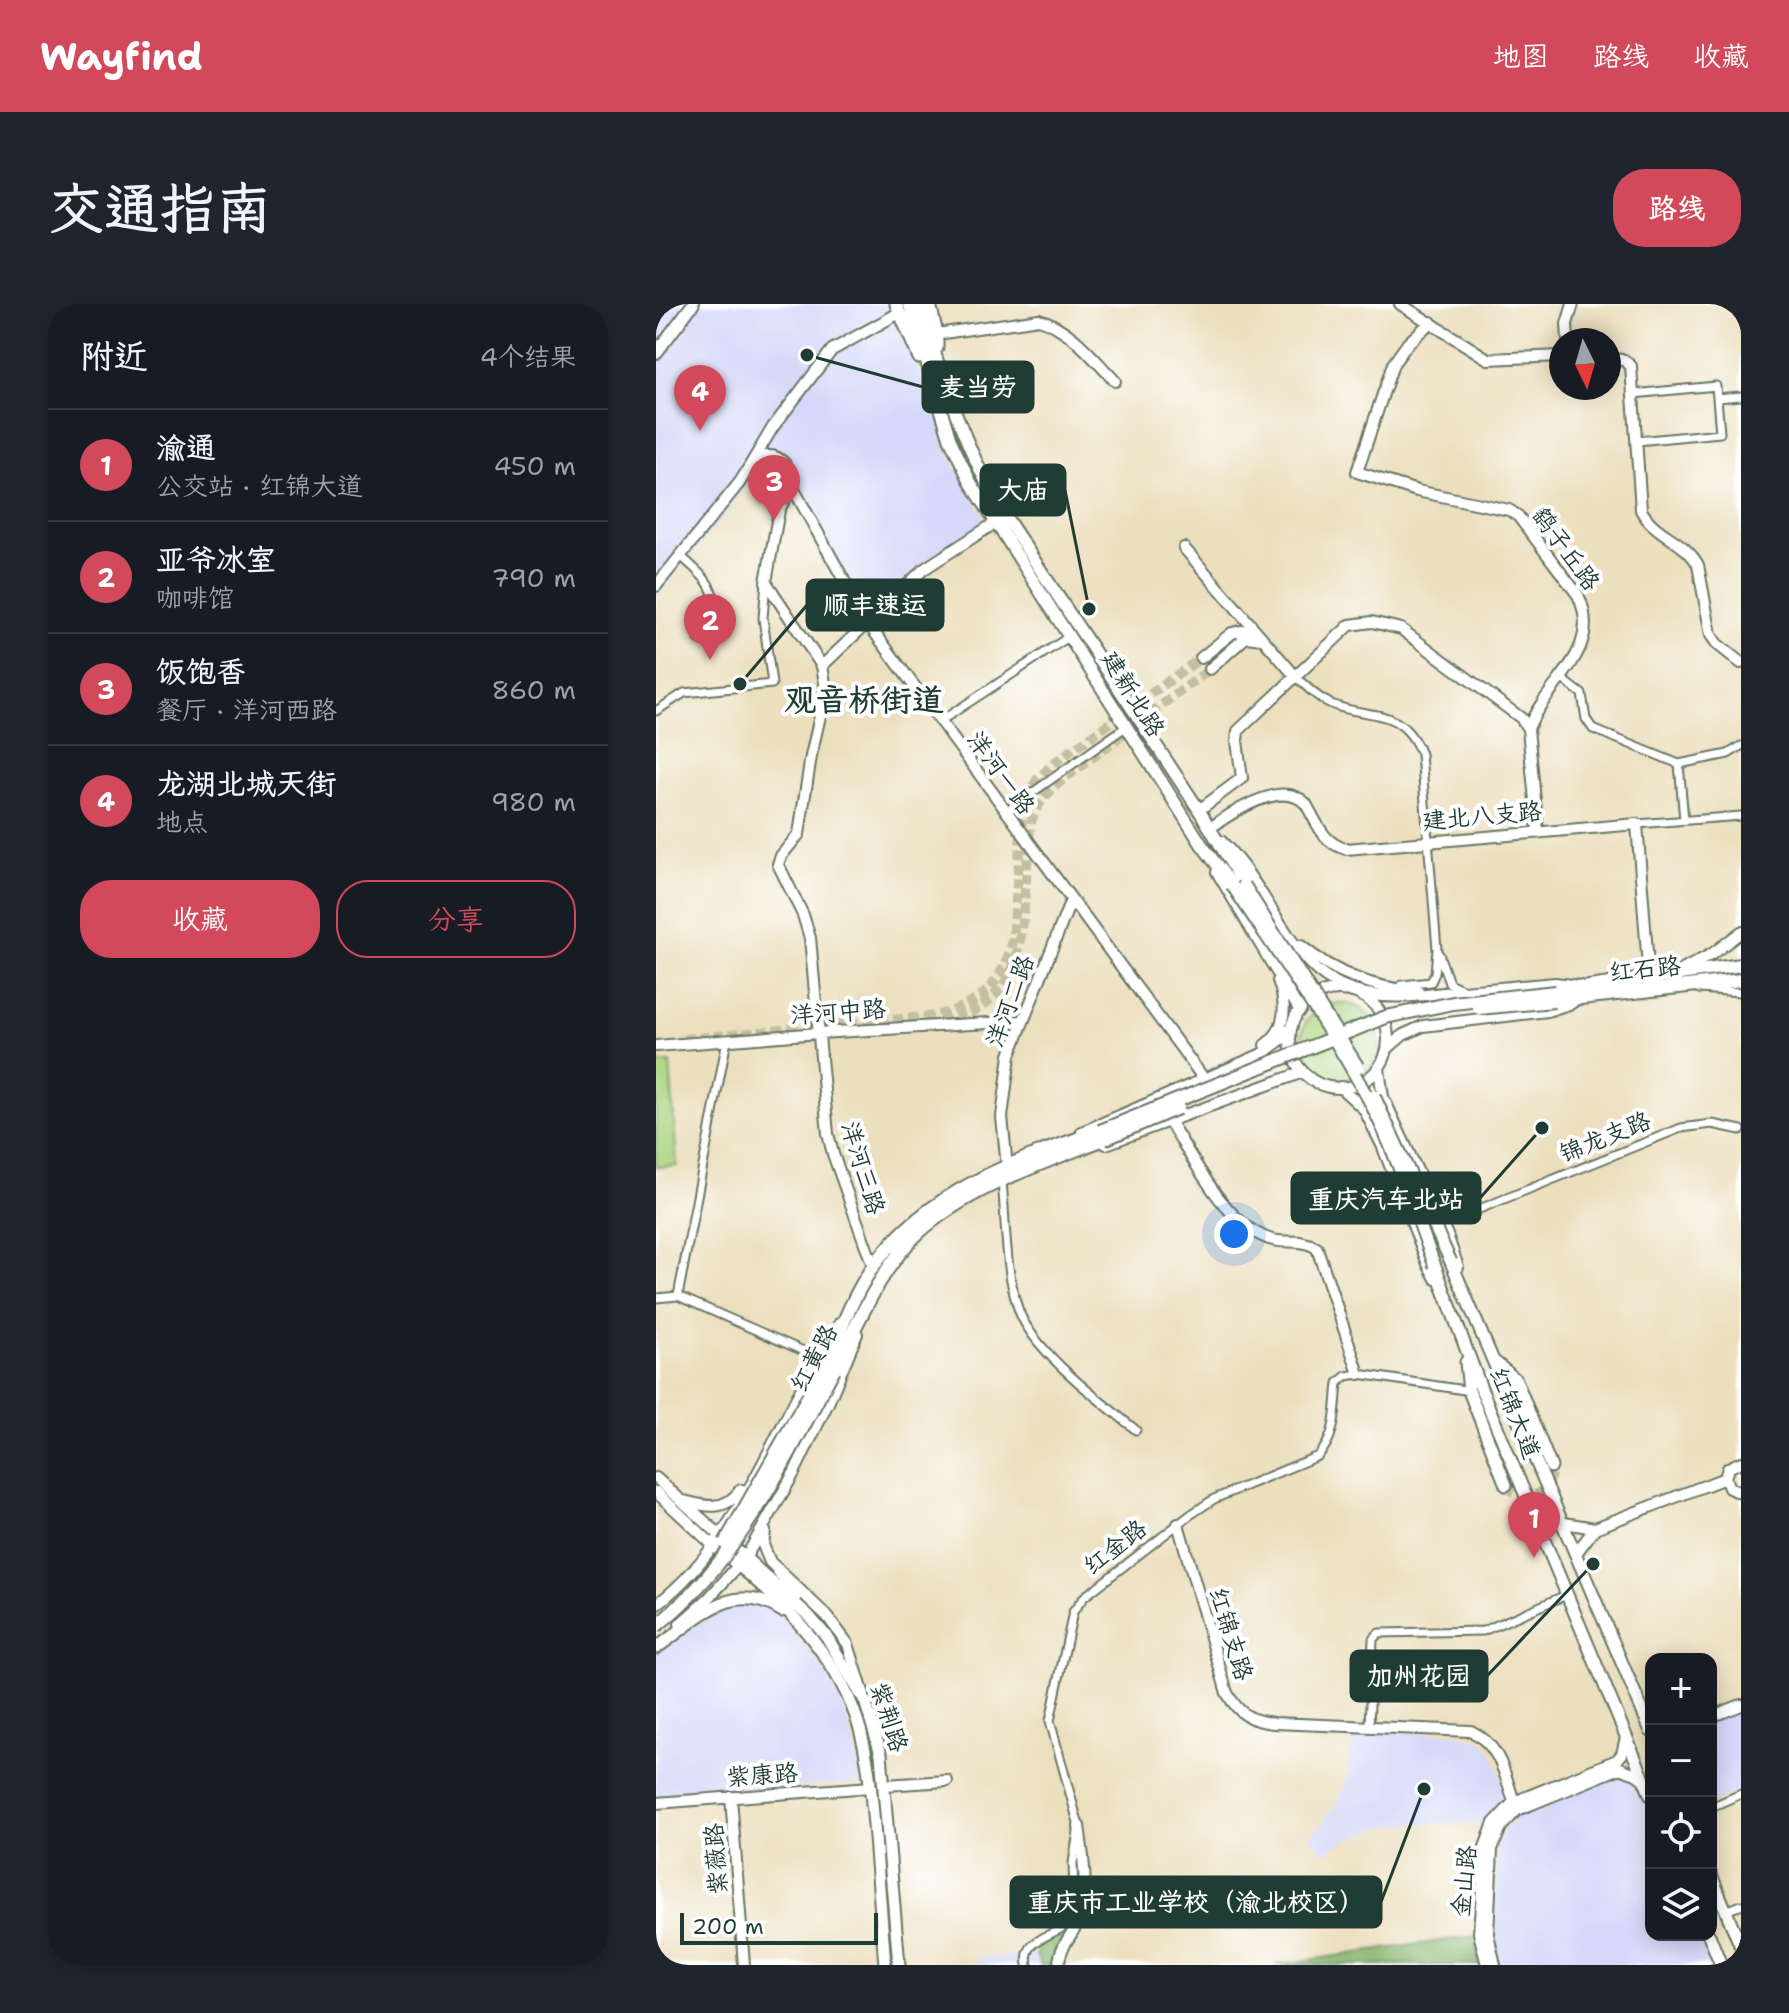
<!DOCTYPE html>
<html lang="zh">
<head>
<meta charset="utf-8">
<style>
  :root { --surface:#171b24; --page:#20242c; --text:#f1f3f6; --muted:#9ea1a6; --line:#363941; --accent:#d1495b }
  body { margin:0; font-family:"Shantell Sans","LXGW WenKai TC",sans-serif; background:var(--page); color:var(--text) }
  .controls { position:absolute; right:24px; bottom:24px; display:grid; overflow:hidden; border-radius:16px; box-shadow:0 4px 20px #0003 }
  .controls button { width:72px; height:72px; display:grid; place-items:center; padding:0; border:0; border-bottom:2px solid var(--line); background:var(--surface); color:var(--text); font:40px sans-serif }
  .compass { position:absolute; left:893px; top:24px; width:72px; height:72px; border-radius:50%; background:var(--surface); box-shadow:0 4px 20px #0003; rotate:175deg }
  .scale { position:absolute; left:24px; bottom:20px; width:198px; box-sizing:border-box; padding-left:8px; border:4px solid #1f3d34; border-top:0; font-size:22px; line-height:28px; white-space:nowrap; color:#1f3d34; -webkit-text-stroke:6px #fff; paint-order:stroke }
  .you { position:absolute; left:578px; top:930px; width:28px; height:28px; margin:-20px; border:6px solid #fff; border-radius:50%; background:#1a73e8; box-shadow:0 0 0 12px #1a73e833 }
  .badge { display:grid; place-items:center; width:52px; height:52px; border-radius:50%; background:var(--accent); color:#fff; font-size:26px; font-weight:700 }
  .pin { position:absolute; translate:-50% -66px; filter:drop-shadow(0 2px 4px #0008) }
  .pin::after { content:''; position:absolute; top:42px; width:28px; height:24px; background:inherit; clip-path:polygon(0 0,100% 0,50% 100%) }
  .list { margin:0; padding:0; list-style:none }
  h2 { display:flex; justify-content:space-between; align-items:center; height:104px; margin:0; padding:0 32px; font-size:34px }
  h2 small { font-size:26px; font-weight:400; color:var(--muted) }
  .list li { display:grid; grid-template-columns:52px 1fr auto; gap:24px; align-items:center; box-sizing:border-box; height:112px; padding:0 32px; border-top:2px solid var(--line) }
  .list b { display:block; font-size:30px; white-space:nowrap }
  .list p { margin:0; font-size:26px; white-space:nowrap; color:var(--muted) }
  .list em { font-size:26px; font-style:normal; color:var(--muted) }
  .actions { display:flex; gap:16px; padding:24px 32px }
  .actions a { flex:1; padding:18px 0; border:2px solid var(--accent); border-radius:32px; text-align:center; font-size:28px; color:var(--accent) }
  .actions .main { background:var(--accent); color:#fff }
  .icon { flex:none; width:44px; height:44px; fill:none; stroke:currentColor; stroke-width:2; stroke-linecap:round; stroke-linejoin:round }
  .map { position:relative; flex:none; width:1085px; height:1661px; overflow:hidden; border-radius:32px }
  header { display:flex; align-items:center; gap:48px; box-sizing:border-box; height:112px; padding:0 40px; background:var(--accent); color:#fff }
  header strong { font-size:38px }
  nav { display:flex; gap:44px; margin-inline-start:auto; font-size:28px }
  .intro { display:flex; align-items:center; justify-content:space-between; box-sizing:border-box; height:192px; padding:0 48px }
  h1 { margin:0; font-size:56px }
  .button { padding:20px 36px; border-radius:32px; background:var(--accent); color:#fff; font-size:28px; font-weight:700 }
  main { display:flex; gap:48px; padding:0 48px }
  aside { flex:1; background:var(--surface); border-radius:32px; box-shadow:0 4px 20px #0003 }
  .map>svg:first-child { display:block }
</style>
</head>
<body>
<header>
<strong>Wayfind</strong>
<nav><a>地图</a><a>路线</a><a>收藏</a></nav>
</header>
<div class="intro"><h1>交通指南</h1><a class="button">路线</a></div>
<main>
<aside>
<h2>附近<small>4个结果</small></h2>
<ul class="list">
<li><span class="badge">1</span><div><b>渝通</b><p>公交站 · 红锦大道</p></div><em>450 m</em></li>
<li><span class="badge">2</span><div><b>亚爷冰室</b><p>咖啡馆</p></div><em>790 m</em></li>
<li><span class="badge">3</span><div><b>饭饱香</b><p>餐厅 · 洋河西路</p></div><em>860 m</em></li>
<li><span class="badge">4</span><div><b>龙湖北城天街</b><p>地点</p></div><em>980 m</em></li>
</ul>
<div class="actions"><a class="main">收藏</a><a>分享</a></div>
</aside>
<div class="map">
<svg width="1085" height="1661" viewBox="0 0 1085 1661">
  <rect width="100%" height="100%" fill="#fff"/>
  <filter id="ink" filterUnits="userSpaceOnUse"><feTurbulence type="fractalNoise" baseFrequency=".0125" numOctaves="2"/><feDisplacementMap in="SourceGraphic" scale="16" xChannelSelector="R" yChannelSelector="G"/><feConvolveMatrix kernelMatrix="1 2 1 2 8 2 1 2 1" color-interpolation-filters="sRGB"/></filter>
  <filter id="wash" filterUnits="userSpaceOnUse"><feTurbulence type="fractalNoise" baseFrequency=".006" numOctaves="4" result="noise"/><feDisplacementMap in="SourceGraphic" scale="32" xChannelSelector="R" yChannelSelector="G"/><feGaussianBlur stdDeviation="1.8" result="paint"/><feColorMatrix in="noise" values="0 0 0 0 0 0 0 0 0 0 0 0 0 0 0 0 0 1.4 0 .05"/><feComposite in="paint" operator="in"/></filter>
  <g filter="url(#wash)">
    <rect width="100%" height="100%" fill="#ecdfbe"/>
    <path fill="#d5d8f9" d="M 0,0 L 235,0 L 279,104 L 295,154 L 329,214 L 326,221 L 275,252 L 216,307 L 208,306 L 143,181 L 127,167 L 112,164 L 104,167 L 0,294 Z
      M 101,1299 L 122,1309 L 173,1373 L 189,1407 L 206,1473 L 200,1479 L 0,1493 L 0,1349 L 50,1313 L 73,1300 Z
      M 1085,1403 L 1085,1486 L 1055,1499 L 1055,1415 Z
      M 698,1426 L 800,1430 L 828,1438 L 836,1448 L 853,1495 L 851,1501 L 833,1520 L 759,1519 L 728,1523 L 687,1537 L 668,1549 L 654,1533 L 681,1500 L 691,1476 Z
      M 962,1471 L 971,1473 L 984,1484 L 995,1512 L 995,1631 L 1044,1631 L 1057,1661 L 845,1661 L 837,1631 L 841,1546 L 847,1526 L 862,1510 Z
      M 380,1650 L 384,1661 L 322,1661 L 321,1654 Z"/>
    <path fill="#acd581" stroke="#66895a" stroke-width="2" d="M645 738a39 39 0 1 1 78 0a39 39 0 1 1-78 0Z
      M 14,759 L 21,862 L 0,863 L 0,760 Z"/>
    <path fill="#89b66f" stroke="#547a52" stroke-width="2" d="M 410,1626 L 413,1629 L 399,1644 L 399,1661 L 384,1661 L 380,1650 L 382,1640 Z
      M 818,1632 L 824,1661 L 618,1661 Z"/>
  </g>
  <g filter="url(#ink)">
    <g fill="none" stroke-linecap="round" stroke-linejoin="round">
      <path stroke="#c3bfa2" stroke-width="10" stroke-dasharray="10 5" stroke-linecap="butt" d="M 285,719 C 350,701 363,668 368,603 C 370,576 372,549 374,522 C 380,499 392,488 409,474 L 554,365
        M 28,735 L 280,712 C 324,700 346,682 357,636 L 367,502 L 381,476 L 398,459 L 545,354"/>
      <path stroke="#c3bfa2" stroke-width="11" stroke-dasharray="11 5.5" stroke-linecap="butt" d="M 850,1181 C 871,1203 895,1192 895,1163"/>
      <defs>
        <path id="street" d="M 977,90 L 1060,82 L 1064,129 L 981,137
          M 1061,94 L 1085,92
          M 26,253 C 48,273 57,278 61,309 L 43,335
          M 640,373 C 651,383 661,394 675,400 C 712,416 745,400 765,450 L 781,645 L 779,669 L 775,678 L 746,681
          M 905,374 L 926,390 L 930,415 L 937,425 L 1023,460 L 1028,516
          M 0,407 L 28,389 L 116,380 L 107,314 L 110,278
          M 283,418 L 414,332
          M 1023,460 L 1072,450 L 1085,442
          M 349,508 L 471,422
          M 981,520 L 1085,512
          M 783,650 L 793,679 L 808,686
          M 1043,685 L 1085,688
          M 346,877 C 350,917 349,969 363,1007 C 378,1048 446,1098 480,1126
          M 786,920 L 1025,824 L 1056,820 L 1085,826
          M 22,992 L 71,736
          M 0,994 L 22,992 L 161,1053
          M 713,1422 L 717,1335 L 723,1329 L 827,1327 L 910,1291
          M 1055,1503 L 1085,1490
          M 1070,1607 L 1085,1601
          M 372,1661 C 367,1637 390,1634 407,1623 L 418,1594 L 417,1559 L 423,1522 L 394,1417 L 417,1308 L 428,1293 L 534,1211 L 558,1195 L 662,1152 C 681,1132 679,1106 682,1079 L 690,1072 L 703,1070 L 815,1087"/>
        <path id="secondary" d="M 744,0 L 832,55 L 905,52
          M 775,18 L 752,39 L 737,60 L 701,168 L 761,187 L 853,206 L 862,212 L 922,291 C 949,348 890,377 872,425
          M 281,30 L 383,15 C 415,25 436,53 459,77
          M 912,36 L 911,20 L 917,0
          M 953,55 L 968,56 L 975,62 L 985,206 C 998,231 1029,236 1042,261 L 1055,331 L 1061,340 L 1085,359
          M 97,157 C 109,150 120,150 129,160 L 136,182 L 211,318 L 548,775
          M 136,182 L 123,206 L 110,278 L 166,362 L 170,385 L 155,452 L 143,530 L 125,552 L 122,560 L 147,611 L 154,634 L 172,830 L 177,850 L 217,962
          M 528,244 L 640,373
          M 0,282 L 84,178 L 117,123 L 176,46 L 243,9
          M 545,354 L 576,329 L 597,324
          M 166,362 L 268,265 L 339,219
          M 554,365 L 590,333 L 607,335
          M 543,506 L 586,474 L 581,437 L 582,427 L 694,321 L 716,318 L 745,325 L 865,414 L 872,425 L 882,527
          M 554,524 C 575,509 627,474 650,500 C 661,519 667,539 690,545 L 981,520 L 993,675
          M 565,537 C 599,571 618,615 647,652 C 689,705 750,693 807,687 C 838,684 869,682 899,679 L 924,682
          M 561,568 L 644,707
          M 645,642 C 678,669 718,685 762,687
          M 1023,668 L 1056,650 L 1085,628
          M634 735a49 49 0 1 1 98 0a49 49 0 1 1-98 0Z
          M 609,741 C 631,726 631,700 622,677
          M 0,742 L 163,729 L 366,717
          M 731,745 L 747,731 L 767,722 L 891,707 L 916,699
          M 723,765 L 727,793 L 791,931 L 802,963
          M 684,783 L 708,805 L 726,841 L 772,960 L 780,975
          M 513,817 C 538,855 568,919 613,935 C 631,941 642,933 661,944 L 703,1070
          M 426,828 L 606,750 L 626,735 L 635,724
          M 450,840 L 647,768
          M 351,863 L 346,813 L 354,751 L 415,596
          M 1085,1158 L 1072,1164 L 1069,1174 L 1073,1184 L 1085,1189
          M 0,1174 L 65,1232
          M 0,1188 L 58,1242
          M 24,1196 C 47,1202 69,1209 84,1186
          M 908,1219 L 939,1224
          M 522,1220 L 571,1389 C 583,1410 594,1417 618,1419 L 815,1427 C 847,1443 849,1475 861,1506
          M 109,1227 L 107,1241 L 114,1258 L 171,1312 L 192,1340 L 208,1391
          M 921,1248 L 939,1224 L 1069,1174
          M 0,1301 C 88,1235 123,1108 184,1019
          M 24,1320 L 52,1295 L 90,1253 L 138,1169 L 172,1099 L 201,1030
          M 1055,1413 L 1085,1401
          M 229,1481 L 291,1477
          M 75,1493 L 88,1661
          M 0,1499 L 215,1483
          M 403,1661 C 403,1640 419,1630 425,1611 C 432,1582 427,1551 423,1522
          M 831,1661 L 823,1629 L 829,1543 L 838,1519 L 858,1498 L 961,1456 L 966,1450 L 970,1433
          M 839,1661 L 832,1630 L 836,1545 L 845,1523 L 861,1506 L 964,1464 L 980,1470 L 988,1476"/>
        <path id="primary" d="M 240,0 L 263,54
          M 253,0 L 294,135 L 315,179 L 546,541 L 576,581
          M 263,0 C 286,74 309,146 349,212 L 543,506 L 588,581
          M 274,0 L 281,30 L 281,44
          M 0,49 L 37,0
          M 795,958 L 995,1427
          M 779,962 L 826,1087 L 995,1492
          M 810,1058 L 813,1087 L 850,1181
          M 840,1059 L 860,1076 L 895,1163
          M 65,1232 L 152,1311 L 171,1333 L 209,1397 L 225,1450 L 243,1661
          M 58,1242 C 113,1284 169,1336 196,1402 C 213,1443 215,1489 219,1533 C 222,1576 226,1618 229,1661
          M 122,1266 L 140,1293
          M 0,1344 C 41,1317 74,1273 126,1307
          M 1055,1571 L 1085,1643
          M 1053,1631 L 1065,1661"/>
        <path id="highway" d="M 899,688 L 1085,661
          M 898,697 L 1085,676
          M 170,1061 C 184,1028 197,990 219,960 C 272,887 361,856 444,827
          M 178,1065 C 202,1020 224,964 262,929 C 313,883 385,860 448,835"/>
      </defs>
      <use href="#street" stroke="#677664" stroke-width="11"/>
      <use href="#secondary" stroke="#677664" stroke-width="14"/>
      <use href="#primary" stroke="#677664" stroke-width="15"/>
      <use href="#highway" stroke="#677664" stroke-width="16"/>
      <use href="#street" stroke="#fff" stroke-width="7"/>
      <use href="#secondary" stroke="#fff" stroke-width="10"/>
      <use href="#primary" stroke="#fff" stroke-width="11"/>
      <use href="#highway" stroke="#fff" stroke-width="12"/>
      <defs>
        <path id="primary-bridge" d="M 576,581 C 623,652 674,722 714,798 C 741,850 758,907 779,962
          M 588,581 L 702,763
          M 718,792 L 795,958"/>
        <path id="highway-bridge" d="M 823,704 L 898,697
          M 444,827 L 730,713 L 797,699 L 899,688
          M 448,835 L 522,804
          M 69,1239 L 170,1061
          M 0,1322 C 84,1256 128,1157 178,1065"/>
      </defs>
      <use href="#primary-bridge" stroke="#677664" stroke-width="15" stroke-linecap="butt"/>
      <use href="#highway-bridge" stroke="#677664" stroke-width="16" stroke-linecap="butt"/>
      <use href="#primary-bridge" stroke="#fff" stroke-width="11"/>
      <use href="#highway-bridge" stroke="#fff" stroke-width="12"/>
    </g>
  </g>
  <g text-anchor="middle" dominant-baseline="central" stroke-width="8" stroke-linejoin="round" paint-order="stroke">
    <g font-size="24" fill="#1f3d34" stroke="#fff">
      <text transform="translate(910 245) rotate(54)">鹞子丘路</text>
      <text transform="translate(477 390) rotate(58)">建新北路</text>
      <text transform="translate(345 469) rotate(54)">洋河一路</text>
      <text transform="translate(826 512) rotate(-5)">建北八支路</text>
      <text transform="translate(989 665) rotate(-6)">红石路</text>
      <text transform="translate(354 697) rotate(-70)">洋河二路</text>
      <text transform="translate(182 708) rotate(-4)">洋河中路</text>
      <text transform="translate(949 833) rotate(-22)">锦龙支路</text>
      <text transform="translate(207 864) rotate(73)">洋河三路</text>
      <text transform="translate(158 1054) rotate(-62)">红黄路</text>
      <text transform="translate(859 1109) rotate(68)">红锦大道</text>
      <text transform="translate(459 1243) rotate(-38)">红金路</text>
      <text transform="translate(575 1330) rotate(73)">红锦支路</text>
      <text transform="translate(233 1413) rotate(72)">紫荆路</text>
      <text transform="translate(106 1471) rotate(-4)">紫康路</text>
      <text transform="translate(60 1555) rotate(-94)">紫薇路</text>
      <text transform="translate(808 1577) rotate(-84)">金山路</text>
    </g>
    <g font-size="32" font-weight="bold" fill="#1f3d34" stroke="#fff">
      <text x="208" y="395">观音桥街道</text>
    </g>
  </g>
  <path fill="none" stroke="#1f3d34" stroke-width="3" d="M151 51L267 83M433 305L409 186M84 380L151 301M886 824L824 894M937 1260L831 1372M768 1485L725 1598"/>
  <g fill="#1f3d34" stroke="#fff" stroke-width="3">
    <circle cx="151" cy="51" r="8"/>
    <circle cx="433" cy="305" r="8"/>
    <circle cx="84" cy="380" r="8"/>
    <circle cx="886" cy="824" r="8"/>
    <circle cx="937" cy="1260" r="8"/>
    <circle cx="768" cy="1485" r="8"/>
  </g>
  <g fill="#1f3d34" stroke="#1f3d34" stroke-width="3">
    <rect x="267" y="58" width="110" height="50" rx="8"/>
    <rect x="325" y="161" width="84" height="50" rx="8"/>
    <rect x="151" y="276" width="136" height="50" rx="8"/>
    <rect x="636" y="869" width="188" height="50" rx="8"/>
    <rect x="695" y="1347" width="136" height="50" rx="8"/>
    <rect x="355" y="1573" width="370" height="50" rx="8"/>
  </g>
  <g font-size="26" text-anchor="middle" font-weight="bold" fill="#fff">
    <text x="322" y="92">麦当劳</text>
    <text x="367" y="195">大庙</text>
    <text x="219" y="310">顺丰速运</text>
    <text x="730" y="904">重庆汽车北站</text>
    <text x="763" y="1381">加州花园</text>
    <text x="540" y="1607">重庆市工业学校（渝北校区）</text>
  </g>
</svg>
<div class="controls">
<button>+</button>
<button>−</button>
<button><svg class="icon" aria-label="locate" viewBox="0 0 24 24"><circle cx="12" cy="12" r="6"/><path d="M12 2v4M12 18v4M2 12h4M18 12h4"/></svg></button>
<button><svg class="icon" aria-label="layers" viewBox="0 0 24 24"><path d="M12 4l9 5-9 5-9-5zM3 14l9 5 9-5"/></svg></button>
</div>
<svg class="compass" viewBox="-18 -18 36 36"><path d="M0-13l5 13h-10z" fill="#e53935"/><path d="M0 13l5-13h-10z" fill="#9ea1a6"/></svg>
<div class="scale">200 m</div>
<div class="you"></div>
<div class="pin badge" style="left:878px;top:1254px">1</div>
<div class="pin badge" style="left:54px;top:356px">2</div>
<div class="pin badge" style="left:118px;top:217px">3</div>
<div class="pin badge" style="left:44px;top:127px">4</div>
</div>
</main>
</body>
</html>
